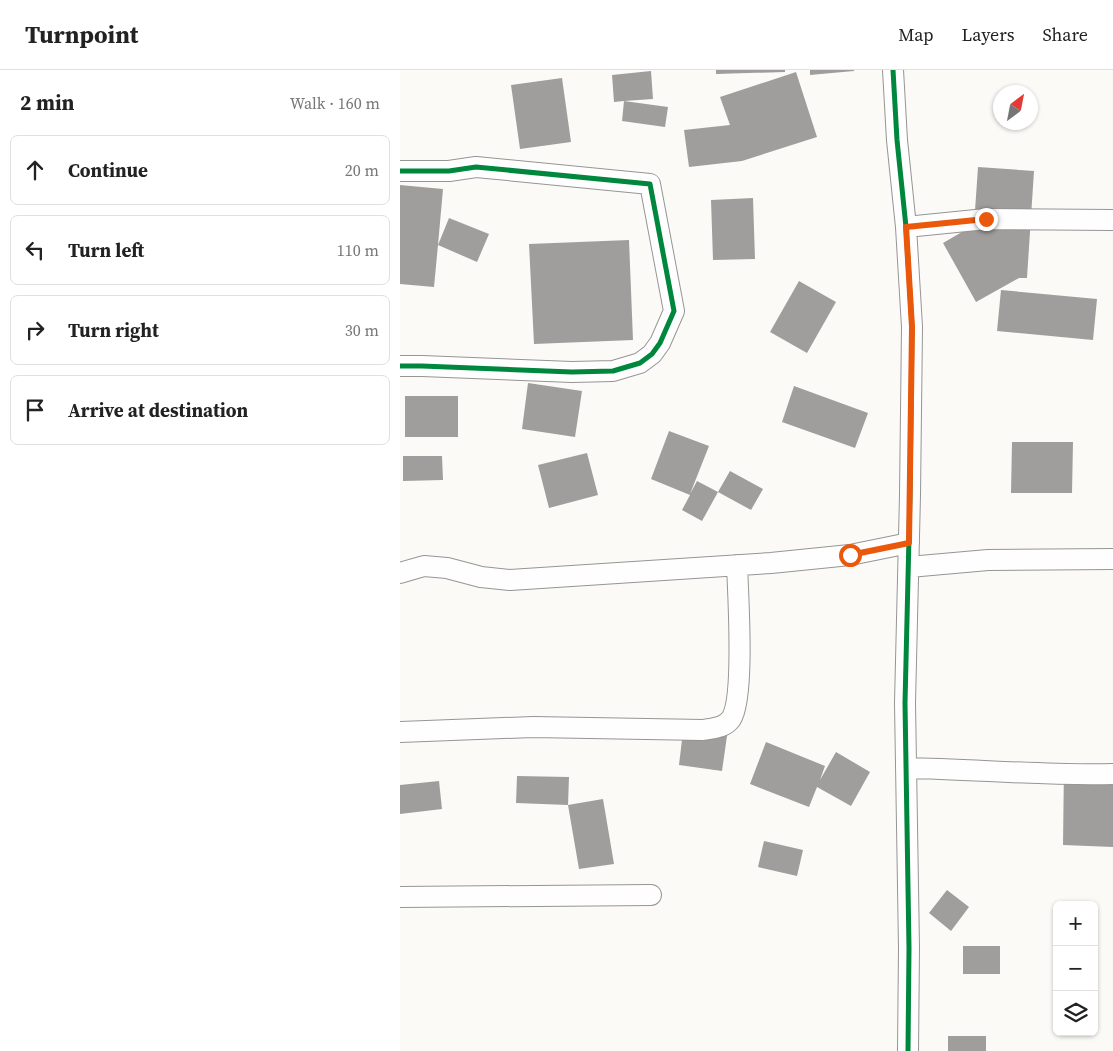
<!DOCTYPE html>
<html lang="en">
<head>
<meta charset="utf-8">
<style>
  :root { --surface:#fff; --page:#f6f6f6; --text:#222; --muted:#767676; --line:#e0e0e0 }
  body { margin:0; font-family:"Source Serif 4",serif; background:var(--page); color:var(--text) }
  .controls { position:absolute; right:15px; bottom:15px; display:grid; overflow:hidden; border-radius:8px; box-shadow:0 1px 4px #0004 }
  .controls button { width:45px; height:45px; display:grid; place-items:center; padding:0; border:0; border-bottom:1px solid var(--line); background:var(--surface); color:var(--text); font:25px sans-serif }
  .compass { position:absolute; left:593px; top:15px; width:45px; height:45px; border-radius:50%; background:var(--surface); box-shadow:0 1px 4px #0004; rotate:32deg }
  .stop { position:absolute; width:15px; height:15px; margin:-11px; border:4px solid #ea580c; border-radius:50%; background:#fff }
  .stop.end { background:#ea580c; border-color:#fff; box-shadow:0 1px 5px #0008 }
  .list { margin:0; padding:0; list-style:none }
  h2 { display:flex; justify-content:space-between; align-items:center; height:65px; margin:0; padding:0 20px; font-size:21px }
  h2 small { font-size:16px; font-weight:400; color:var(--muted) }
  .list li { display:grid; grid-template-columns:32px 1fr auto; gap:15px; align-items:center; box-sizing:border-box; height:70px; margin:0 10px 10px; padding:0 10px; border:1px solid var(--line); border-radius:8px }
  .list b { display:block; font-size:19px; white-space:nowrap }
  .list em { font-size:16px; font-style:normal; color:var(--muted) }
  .icon { flex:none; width:28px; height:28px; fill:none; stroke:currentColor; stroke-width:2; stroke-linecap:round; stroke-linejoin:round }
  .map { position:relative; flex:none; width:713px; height:981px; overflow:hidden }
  header { display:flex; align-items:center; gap:30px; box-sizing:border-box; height:70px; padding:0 25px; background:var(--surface); border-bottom:1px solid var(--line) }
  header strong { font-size:24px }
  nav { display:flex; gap:28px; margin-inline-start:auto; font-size:18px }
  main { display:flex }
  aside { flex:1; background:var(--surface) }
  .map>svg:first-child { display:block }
</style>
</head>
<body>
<header>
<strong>Turnpoint</strong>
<nav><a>Map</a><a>Layers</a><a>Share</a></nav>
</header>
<main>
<aside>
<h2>2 min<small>Walk · 160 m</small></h2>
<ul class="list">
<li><svg class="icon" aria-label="ahead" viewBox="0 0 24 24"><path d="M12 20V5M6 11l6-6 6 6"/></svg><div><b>Continue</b></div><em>20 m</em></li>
<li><svg class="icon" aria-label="left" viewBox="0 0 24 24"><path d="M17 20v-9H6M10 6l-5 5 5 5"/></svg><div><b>Turn left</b></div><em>110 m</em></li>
<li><svg class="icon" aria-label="right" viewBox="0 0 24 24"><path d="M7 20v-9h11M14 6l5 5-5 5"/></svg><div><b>Turn right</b></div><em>30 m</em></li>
<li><svg class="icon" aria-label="arrive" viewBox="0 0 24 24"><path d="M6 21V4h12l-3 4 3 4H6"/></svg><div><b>Arrive at destination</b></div></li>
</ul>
</aside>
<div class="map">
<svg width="713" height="981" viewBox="0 0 713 981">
  <rect width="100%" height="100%" fill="#fcfaf7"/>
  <path fill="#a09e9c" d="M 316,0 L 385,0 L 385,2 L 316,4 Z
    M 410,0 L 454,0 L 454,1 L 410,5 Z
    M 251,1 L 253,29 L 224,31 L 268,37 L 265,57 L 222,51 L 224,31 L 214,32 L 212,5 Z
    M 396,2 L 417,67 L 342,91 L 289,97 L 284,60 L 330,55 L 320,27 Z
    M 162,8 L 171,72 L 120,79 L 111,15 Z
    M 578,97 L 634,101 L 627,208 L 619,208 L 576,232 L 543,173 L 574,155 Z
    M 0,115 L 43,119 L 38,175 L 49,148 L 89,164 L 77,192 L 38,175 L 34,217 L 0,214 Z
    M 353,128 L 355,189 L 313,190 L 311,130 Z
    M 229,170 L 233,270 L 134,274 L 129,174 Z
    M 399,211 L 436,232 L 407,283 L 370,262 Z
    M 601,220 L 697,229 L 693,270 L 597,261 Z
    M 128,313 L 182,321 L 175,367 L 122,359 Z
    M 394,316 L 468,343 L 455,378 L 382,352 Z
    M 5,326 L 58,326 L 58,367 L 5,367 Z
    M 269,361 L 309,376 L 290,424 L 297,411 L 318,422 L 302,451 L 282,440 L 290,425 L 251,409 Z
    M 612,372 L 673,372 L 672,423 L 611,423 Z
    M 187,383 L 198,425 L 149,438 L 138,395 Z
    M 3,386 L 42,386 L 43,410 L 3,411 Z
    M 330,401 L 363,419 L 351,440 L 318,422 Z
    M 284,653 L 328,659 L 322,701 L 279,695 Z
    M 366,672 L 425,696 L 420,710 L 436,682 L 470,702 L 451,736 L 417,717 L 409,737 L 350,714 Z
    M 664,695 L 713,696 L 713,777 L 663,775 Z
    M 117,706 L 169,707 L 168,735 L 116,733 Z
    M 39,711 L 42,739 L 0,744 L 0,715 Z
    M 203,729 L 214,794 L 179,799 L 168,735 Z
    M 364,771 L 403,780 L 397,806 L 358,797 Z
    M 547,820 L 569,837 L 551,861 L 529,843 Z
    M 563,876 L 600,876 L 600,904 L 563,904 Z
    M 548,966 L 586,966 L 586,981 L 548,981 Z"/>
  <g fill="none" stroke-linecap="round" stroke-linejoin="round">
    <defs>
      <path id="minor" d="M 493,0 L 497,70 L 506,157 L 512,257 L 510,425 L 505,633 L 509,878 L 508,981
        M 0,101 L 49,101 L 76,97 L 250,114 L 274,241 L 260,273 L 252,284 L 240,293 L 213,301 L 172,302 L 22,296 L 0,296
        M 506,157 L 586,149 L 713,150
        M 509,497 L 588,490 L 713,489
        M 0,503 L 24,496 L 47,498 L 81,507 L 110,510 L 371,493 L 450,485 L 509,473
        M 0,662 L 133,657 L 303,660 C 314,658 324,658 331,649 C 345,628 338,524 337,495
        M 506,698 C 575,699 644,706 713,704
        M 0,827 L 251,825"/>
    </defs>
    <use href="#minor" stroke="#969594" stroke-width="22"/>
    <use href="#minor" stroke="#fffefe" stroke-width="20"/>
    <defs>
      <path id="cycleway" d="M 493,0 L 497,70 L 506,157 L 512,257 L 510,425 L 505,633 L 509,878 L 508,981
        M 0,101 L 49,101 L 76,97 L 250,114 L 274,241 L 260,273 L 252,284 L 240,293 L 213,301 L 172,302 L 22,296 L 0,296"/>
    </defs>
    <use href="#cycleway" stroke="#fff" stroke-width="8"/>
    <use href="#cycleway" stroke="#00873e" stroke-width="5"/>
  </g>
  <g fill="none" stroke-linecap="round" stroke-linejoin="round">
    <path stroke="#ea580c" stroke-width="6" d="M 450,485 L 509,473 L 512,257 L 506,157 L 586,149"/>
  </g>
</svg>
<div class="controls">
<button>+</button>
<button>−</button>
<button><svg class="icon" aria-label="layers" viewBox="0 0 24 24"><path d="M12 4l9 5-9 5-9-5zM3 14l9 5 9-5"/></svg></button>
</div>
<svg class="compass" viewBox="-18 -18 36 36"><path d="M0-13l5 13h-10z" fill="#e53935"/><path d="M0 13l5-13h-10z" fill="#767676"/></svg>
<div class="stop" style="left:450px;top:485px"></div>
<div class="stop end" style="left:586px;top:149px"></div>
</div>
</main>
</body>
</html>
